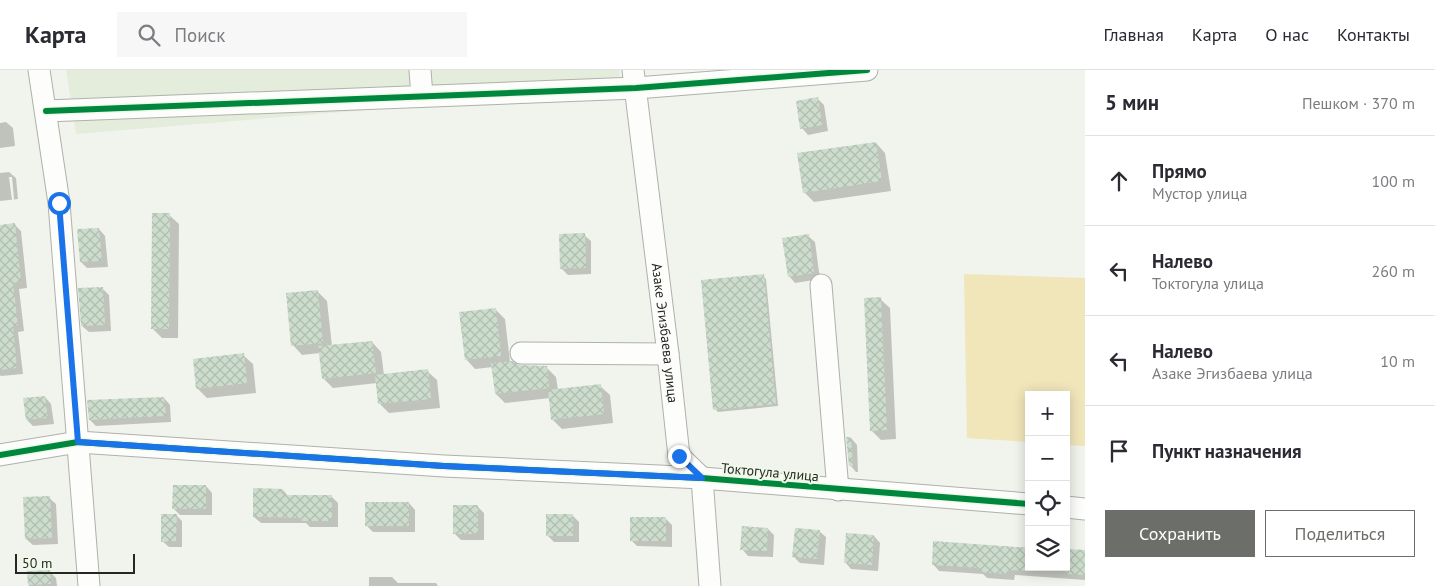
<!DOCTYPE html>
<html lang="ru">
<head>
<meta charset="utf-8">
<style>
  :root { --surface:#fff; --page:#f7f7f7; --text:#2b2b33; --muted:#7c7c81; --line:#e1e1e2; --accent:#6c6f69 }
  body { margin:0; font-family:"PT Sans",sans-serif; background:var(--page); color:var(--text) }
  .controls { position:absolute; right:15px; bottom:15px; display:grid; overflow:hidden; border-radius:0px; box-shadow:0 2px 12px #0003 }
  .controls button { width:45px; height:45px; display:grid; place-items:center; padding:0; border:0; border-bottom:1px solid var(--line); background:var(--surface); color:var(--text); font:25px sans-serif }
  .scale { position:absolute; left:15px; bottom:12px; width:120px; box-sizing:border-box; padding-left:5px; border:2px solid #252823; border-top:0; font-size:14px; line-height:18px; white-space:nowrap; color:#252823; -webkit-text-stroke:4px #f0f8e9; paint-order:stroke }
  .stop { position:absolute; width:15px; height:15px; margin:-11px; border:4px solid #1a73e8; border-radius:50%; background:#fff }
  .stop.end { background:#1a73e8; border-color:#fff; box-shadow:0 1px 5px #0008 }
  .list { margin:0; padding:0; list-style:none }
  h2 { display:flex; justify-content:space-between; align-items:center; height:65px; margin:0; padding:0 20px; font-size:21px }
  h2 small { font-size:16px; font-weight:400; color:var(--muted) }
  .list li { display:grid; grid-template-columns:32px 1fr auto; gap:15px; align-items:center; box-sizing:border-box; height:90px; padding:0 20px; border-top:1px solid var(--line) }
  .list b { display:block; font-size:19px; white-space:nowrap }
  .list p { margin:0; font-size:16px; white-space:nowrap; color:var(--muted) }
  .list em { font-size:16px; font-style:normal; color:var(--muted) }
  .actions { display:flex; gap:10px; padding:15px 20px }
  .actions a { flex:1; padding:11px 0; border:1px solid var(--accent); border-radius:0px; text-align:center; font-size:18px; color:var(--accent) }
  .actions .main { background:var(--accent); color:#fff }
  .icon { flex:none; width:28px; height:28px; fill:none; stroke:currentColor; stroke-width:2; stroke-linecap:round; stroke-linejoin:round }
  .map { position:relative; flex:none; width:1085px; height:516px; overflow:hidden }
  header { display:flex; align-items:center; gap:30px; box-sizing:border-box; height:70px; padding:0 25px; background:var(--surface); border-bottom:1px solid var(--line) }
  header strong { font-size:24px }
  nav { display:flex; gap:28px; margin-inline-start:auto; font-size:18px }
  .search { width:350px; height:45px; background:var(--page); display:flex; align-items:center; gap:12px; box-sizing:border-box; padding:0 18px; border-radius:0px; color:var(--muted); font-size:19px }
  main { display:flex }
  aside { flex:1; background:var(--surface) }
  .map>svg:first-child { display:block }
</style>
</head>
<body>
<header>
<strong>Карта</strong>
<div class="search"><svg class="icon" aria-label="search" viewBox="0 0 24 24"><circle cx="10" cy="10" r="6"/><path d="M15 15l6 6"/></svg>Поиск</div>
<nav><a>Главная</a><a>Карта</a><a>О нас</a><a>Контакты</a></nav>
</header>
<main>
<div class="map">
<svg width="1085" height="516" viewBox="0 0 1085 516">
  <defs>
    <pattern id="building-cross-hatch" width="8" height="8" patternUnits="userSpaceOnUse" patternTransform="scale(1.25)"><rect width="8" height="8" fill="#cdddcd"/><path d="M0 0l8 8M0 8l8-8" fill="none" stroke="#b0beb0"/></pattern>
  </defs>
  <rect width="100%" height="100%" fill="#f0f4ec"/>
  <path fill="#e4ecdc" d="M 66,0 L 619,0 L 621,19 L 76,64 Z"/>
  <path fill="#f1e5ba" d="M 964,204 L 1085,208 L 1085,376 L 1066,375 L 1066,325 L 1029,325 L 1029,372 L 967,368 Z"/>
  <path fill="#0003" fill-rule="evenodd" d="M 817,28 L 824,35 L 828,61 L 808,65 L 802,58 Z
    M 6,52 L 13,58 L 15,76 L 0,78 L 0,53 Z
    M 876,73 L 885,83 L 891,121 L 814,132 L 804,122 Z
    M 9,102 L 16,108 L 18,129 L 0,131 L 0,103 ZM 9,107 L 12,107 L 14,129 L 12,130 Z
    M 169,145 L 179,154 L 178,268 L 162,268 L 152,258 Z
    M 15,155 L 21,161 L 27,218 L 19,219 L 24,261 L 18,262 L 23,304 L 1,306 L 0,305 L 0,156 Z
    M 99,159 L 105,166 L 108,197 L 87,198 L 81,192 Z
    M 584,165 L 591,171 L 591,204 L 568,205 L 561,198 Z
    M 808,166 L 815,172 L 820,209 L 795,213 L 789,206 Z
    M 763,206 L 766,209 L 778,336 L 718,342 L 715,339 Z
    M 102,218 L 109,225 L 111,261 L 89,262 L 82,256 Z
    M 317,221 L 327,231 L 332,276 L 372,272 L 381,282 L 384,305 L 427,301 L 437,310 L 440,338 L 389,343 L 380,334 L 377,313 L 333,318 L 323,308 L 320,283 L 302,285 L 293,275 Z
    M 880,229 L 890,238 L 896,369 L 881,370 L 871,360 Z
    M 495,239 L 505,249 L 510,292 L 520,297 L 546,297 L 556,307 L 558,320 L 600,316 L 610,325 L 613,353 L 562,359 L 552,349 L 550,328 L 505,333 L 496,324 L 493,297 L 475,299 L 466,289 Z
    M 243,285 L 253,294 L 256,323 L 207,328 L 197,318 Z
    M 45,327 L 51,334 L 54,354 L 33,356 L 27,350 Z
    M 164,328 L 170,335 L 171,352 L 96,356 L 90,350 Z
    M 851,368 L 857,375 L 858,402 L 856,402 L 850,395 Z
    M 206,416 L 212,423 L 212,445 L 180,445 L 174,439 Z
    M 283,420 L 289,427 L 332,427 L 338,433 L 338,457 L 310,457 L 306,453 L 261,453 L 254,447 Z
    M 49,428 L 56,434 L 58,474 L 33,475 L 26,469 Z
    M 409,433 L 415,440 L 415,462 L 373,462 L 366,455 Z
    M 478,437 L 484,443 L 484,470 L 461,470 L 454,463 Z
    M 176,445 L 182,451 L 182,477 L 169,477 L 162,471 Z
    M 572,445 L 579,452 L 579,472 L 554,472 L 547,465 Z
    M 666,449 L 672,455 L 672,477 L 637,476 L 631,470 Z
    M 768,459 L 774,465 L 773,487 L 748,486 L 742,479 Z
    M 819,461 L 826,467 L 824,495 L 800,493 L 793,486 Z
    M 874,466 L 880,473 L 878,501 L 851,499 L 845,492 Z
    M 934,472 L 1029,478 L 1029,497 L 1066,497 L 1066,480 L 1085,481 L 1085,510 L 1015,505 L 1014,510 L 987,508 L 983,504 L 939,501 L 933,494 Z
    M 50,502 L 56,508 L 57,516 L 29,516 L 28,503 Z
    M 369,507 L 392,507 L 398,513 L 436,513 L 438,516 L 369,516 Z"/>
  <path fill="url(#building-cross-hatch)" d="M 818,27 L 822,55 L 800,59 L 796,31 Z
    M 876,72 L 882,111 L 803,123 L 797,83 Z
    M 152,143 L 170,143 L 169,259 L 151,259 Z
    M 15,153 L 21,212 L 13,213 L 18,255 L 13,256 L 17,298 L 0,300 L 0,155 Z
    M 99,158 L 102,191 L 80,192 L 77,159 Z
    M 585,163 L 586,198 L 560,199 L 559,164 Z
    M 809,164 L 814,203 L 788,207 L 782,168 Z
    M 764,204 L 776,334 L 713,340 L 701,210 Z
    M 103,217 L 105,255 L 81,256 L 78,218 Z
    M 318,220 L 323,273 L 291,276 L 286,223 Z
    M 881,227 L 887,360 L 870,361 L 864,228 Z
    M 496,238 L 501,286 L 465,290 L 459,242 Z
    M 372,271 L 376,303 L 322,309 L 318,276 Z
    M 244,283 L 247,313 L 196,319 L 193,289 Z
    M 512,291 L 520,295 L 547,296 L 549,318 L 495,324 L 491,293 Z
    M 428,299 L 431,329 L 378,334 L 375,305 Z
    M 601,314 L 604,344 L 551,350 L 548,320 Z
    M 45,326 L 48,348 L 26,350 L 23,328 Z
    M 164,327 L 166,346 L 89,350 L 87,330 Z
    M 846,367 L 851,367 L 853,396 L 849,396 Z
    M 173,415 L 206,415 L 206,439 L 172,439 Z
    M 253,418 L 283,419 L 283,425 L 332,425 L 332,451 L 302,451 L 302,448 L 253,447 Z
    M 50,426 L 52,468 L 25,469 L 23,427 Z
    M 365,432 L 409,432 L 409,456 L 365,456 Z
    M 453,435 L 478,435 L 478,464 L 453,464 Z
    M 161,444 L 177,444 L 176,471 L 161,472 Z
    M 546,444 L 573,444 L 573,466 L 546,466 Z
    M 630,447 L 666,447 L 666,471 L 630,471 Z
    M 742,456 L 768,458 L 767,481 L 740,480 Z
    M 795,458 L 820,460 L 817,489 L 792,487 Z
    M 846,463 L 874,465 L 872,495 L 844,493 Z
    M 933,471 L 1029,478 L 1029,501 L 1009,500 L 1008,504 L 979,502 L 980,498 L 932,495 Z
    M 1068,479 L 1085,480 L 1085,505 L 1066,504 Z
    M 50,500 L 51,514 L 28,515 L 27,501 Z"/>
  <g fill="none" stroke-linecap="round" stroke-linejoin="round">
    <defs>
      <g id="minor">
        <path d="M 39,0 L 59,133 L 89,516"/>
        <path d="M 420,0 L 422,26"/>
        <path id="s1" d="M 633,0 L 668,284 L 679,386 L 702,408 L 710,516"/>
        <path d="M 46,41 L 636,18 L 867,0"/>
        <path d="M 821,215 L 838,420"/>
        <path d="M 521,283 L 668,284"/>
        <path d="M 0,385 L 78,372 L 444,396 L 702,408 L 1029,434"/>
        <path d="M 1066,437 L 1085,439"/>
      </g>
    </defs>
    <use href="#minor" stroke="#afb1ac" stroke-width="23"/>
    <use href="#minor" stroke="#fdfdfc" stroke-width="21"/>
    <defs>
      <path id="cycleway" d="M 46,41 L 636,18 L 867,0
        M 0,385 L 78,372 L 444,396 L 702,408 L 1029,434"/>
    </defs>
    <use href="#cycleway" stroke="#f0f8e9" stroke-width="9"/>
    <use href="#cycleway" stroke="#00873e" stroke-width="6"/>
  </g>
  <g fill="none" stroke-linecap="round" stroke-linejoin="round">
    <path stroke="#1a73e8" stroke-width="6" d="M 59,133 L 78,372 L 444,396 L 702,408 L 679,386"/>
  </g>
  <g text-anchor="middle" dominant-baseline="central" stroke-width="4" stroke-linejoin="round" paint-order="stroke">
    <g font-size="14" fill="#252823" stroke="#f0f8e9">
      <text stroke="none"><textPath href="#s1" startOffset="265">Азаке Эгизбаева улица</textPath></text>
      <text transform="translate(770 402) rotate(5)">Токтогула улица</text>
    </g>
  </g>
</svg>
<div class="controls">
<button>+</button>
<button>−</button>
<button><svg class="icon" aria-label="locate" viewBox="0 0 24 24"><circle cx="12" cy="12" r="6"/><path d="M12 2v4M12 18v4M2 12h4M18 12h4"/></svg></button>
<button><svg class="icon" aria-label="layers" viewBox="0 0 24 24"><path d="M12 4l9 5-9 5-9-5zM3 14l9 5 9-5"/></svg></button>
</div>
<div class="scale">50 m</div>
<div class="stop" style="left:59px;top:133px"></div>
<div class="stop end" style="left:679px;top:386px"></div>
</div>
<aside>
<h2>5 мин<small>Пешком · 370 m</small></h2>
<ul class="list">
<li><svg class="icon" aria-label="ahead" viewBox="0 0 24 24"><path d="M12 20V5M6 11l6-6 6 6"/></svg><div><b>Прямо</b><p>Мустор улица</p></div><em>100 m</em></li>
<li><svg class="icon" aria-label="left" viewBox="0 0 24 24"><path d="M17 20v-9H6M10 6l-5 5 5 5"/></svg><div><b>Налево</b><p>Токтогула улица</p></div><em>260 m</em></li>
<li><svg class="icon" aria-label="left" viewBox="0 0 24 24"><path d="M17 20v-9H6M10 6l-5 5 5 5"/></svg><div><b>Налево</b><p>Азаке Эгизбаева улица</p></div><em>10 m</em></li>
<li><svg class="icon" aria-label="arrive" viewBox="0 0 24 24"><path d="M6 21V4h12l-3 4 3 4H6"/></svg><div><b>Пункт назначения</b></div></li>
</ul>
<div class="actions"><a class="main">Сохранить</a><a>Поделиться</a></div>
</aside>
</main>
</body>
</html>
